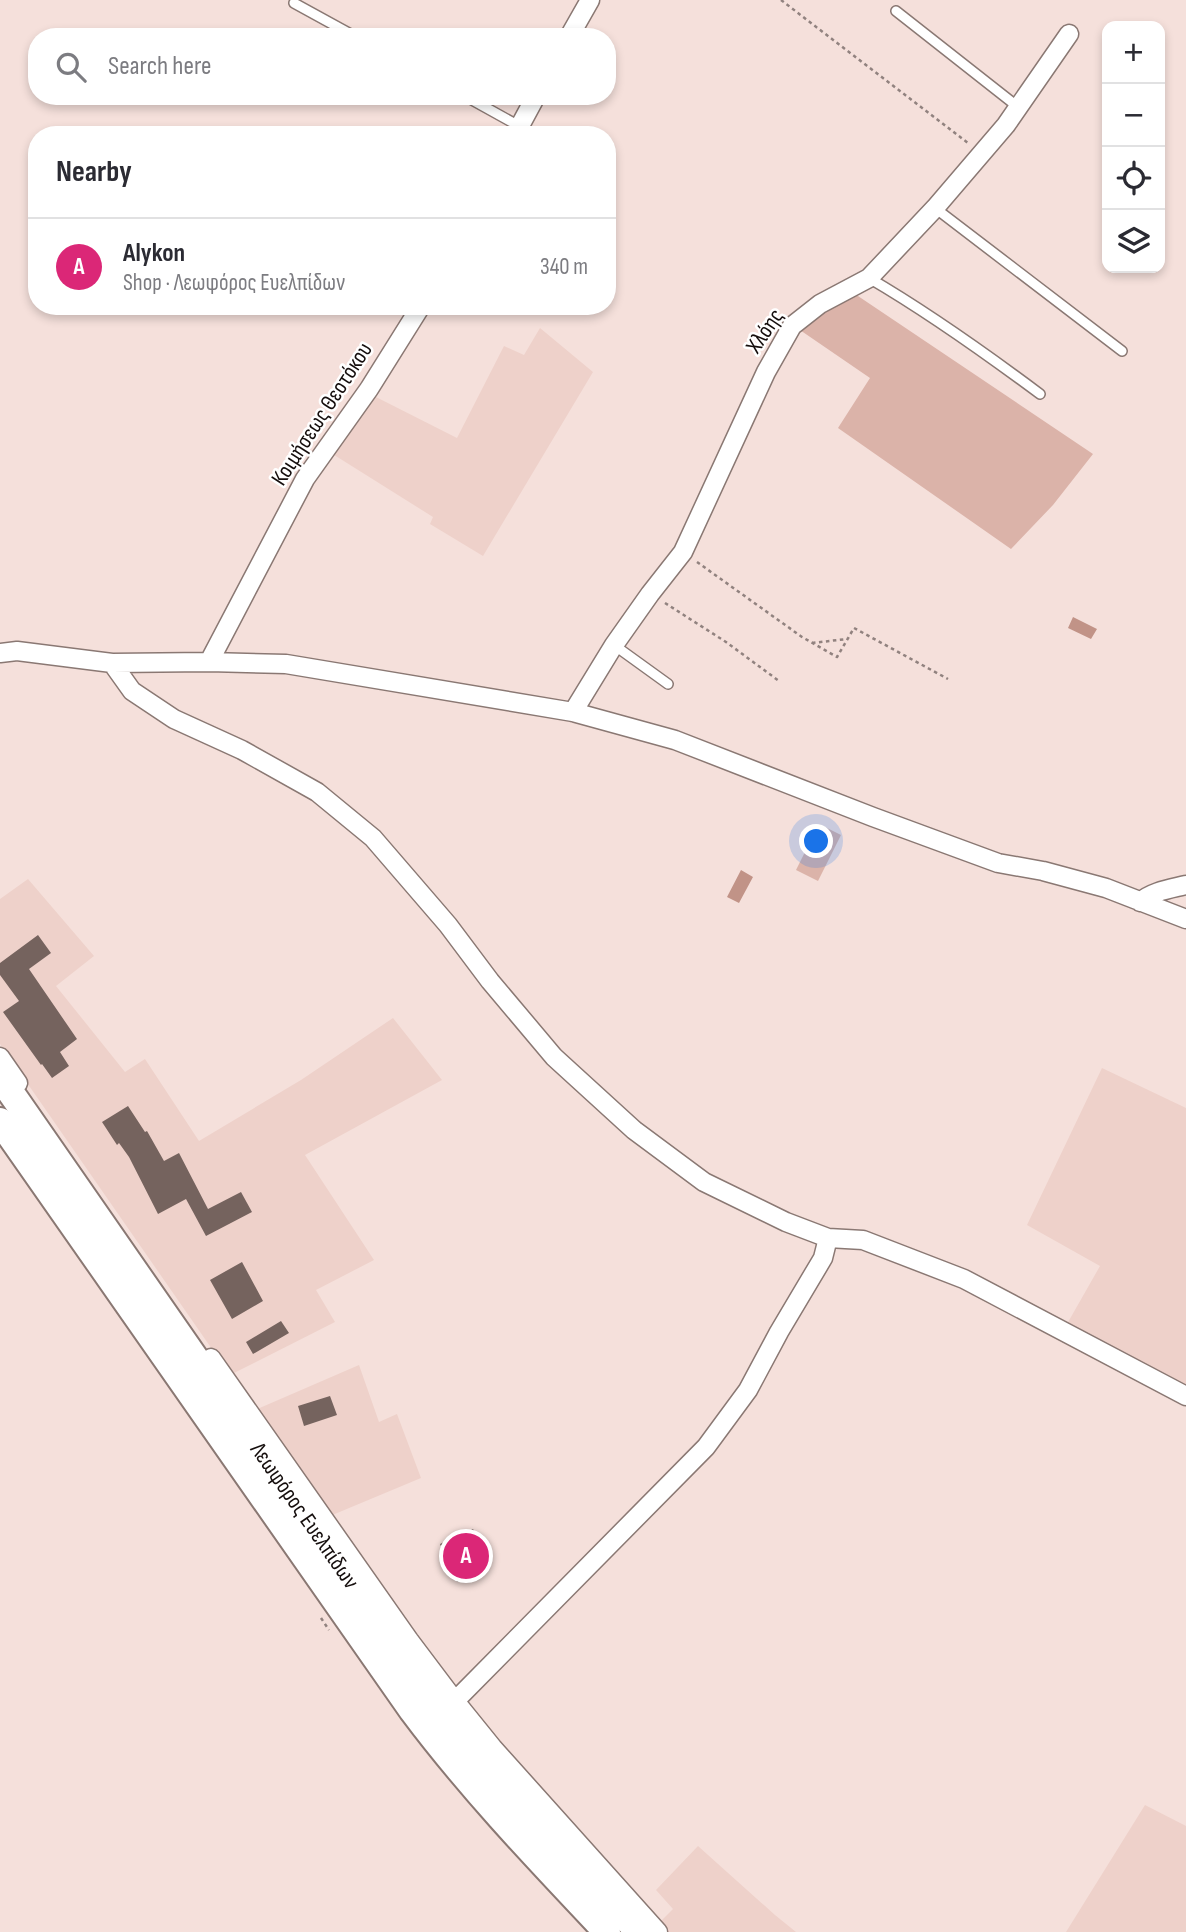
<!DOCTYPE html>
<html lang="en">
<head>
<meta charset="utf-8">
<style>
  :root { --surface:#fff; --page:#f7f7f7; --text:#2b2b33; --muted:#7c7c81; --line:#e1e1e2; --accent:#db2777 }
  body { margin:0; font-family:"Sofia Sans Condensed",sans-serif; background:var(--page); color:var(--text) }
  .controls { position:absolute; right:21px; top:21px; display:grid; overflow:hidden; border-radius:14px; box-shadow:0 4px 10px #0003 }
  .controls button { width:63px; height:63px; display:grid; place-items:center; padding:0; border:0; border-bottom:2px solid var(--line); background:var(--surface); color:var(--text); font:35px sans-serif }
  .you { position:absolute; left:817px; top:842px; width:24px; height:24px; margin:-18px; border:5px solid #fff; border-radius:50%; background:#1a73e8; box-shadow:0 0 0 10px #1a73e833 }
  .badge { display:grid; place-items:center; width:46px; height:46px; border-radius:50%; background:var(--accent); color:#fff; font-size:23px; font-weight:700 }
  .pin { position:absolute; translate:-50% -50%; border:4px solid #fff; box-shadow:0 2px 7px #0006 }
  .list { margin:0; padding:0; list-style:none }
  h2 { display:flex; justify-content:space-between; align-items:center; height:91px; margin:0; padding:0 28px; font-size:30px }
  h2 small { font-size:23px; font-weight:400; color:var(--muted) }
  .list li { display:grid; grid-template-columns:46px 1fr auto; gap:21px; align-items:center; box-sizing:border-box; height:98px; padding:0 28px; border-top:2px solid var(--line) }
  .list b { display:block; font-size:26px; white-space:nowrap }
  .list p { margin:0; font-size:23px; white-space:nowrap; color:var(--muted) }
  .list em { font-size:23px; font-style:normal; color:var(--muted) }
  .icon { flex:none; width:38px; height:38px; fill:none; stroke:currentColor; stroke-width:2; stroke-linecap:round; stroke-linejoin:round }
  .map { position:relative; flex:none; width:1186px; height:1932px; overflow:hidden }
  .search { position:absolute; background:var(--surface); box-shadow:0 4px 10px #0003; left:28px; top:28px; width:588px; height:77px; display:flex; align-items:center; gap:18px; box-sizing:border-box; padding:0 24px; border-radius:28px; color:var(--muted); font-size:26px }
  .panel { position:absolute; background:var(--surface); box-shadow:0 4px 10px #0003; left:28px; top:126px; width:588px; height:189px; border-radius:28px }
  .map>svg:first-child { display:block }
</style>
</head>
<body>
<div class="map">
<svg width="1186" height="1932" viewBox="0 0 1186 1932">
  <rect width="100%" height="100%" fill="#f5e0db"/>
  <path fill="#eed1ca" d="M 540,328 L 593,372 L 483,556 L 430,524 L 433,517 L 331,453 L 372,395 L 457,438 L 504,346 L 524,355 Z
    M 28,879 L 94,956 L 56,986 L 125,1072 L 145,1059 L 199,1141 L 301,1080 L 393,1018 L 442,1080 L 305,1155 L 374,1260 L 316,1290 L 335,1322 L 230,1375 L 0,1044 L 0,899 Z
    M 1102,1068 L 1186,1108 L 1186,1385 L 1184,1387 L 1067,1324 L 1100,1266 L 1027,1225 Z
    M 359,1365 L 379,1422 L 397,1414 L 421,1478 L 330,1516 L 255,1410 Z
    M 1145,1805 L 1186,1826 L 1186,1932 L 1066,1932 Z
    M 698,1846 L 775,1915 L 796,1932 L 666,1932 L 658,1924 L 673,1909 L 656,1890 Z"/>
  <path fill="#dbb3a9" d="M 855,294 L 1093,454 L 1053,505 L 1011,549 L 838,428 L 870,378 L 797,328 L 813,312 Z
    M 819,824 L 841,835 L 818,881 L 796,870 Z"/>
  <path fill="#c19387" d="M 1073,617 L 1097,629 L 1091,639 L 1068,628 Z
    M 741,870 L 753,877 L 739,903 L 727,897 Z"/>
  <path fill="#75635e" d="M 38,935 L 51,953 L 29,969 L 77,1039 L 60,1052 L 69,1066 L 52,1078 L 42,1064 L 41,1065 L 3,1012 L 19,1001 L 0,975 L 0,963 Z
    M 128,1106 L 145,1132 L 147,1131 L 164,1161 L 179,1153 L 208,1209 L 241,1192 L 252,1212 L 206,1236 L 186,1199 L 158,1214 L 129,1157 L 119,1143 L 117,1145 L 102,1122 Z
    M 242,1262 L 263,1301 L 232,1319 L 210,1280 Z
    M 281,1321 L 289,1333 L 253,1354 L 246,1342 Z
    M 330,1396 L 337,1415 L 304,1426 L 298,1406 Z
    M 473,1529 L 491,1566 L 457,1582 L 440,1544 Z"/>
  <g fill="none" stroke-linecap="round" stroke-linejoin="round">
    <defs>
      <path id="lane" d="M 294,3 L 356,37
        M 896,11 L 1018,107
        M 465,96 L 519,126
        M 935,208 L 1122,351
        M 869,278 C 929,313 985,353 1040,394
        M 614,645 L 668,684"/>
      <path id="street" d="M 569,37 L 590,0
        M 515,135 L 536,96
        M 0,653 L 17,651 L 112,663 L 209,662 L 286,664 L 573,712 L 675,740 L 873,817 L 998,863 L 1043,871 L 1106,888 L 1186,919
        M 209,662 L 305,479 L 369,389 L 421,306
        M 112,663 L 132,691 L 174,719 L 242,750 L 317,792 L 373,838 L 448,925 L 490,981 L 554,1057 L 634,1130 L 704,1182 L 786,1222 L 828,1238 L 863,1240 L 964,1279 L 1186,1396
        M 573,712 L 614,645 L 650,594 L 683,552 L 766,372 L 792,326 L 820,304 L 869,278 L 935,208 L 1006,125 L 1069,34
        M 1140,902 C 1153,891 1170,889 1186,885
        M 0,1057 L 18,1083
        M 211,1358 L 409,1640 L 455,1701 L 493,1748 L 658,1932
        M 455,1701 L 706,1447 L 748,1390 L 779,1332 L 823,1258 L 828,1238"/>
      <g id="primary">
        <path id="s1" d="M 0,1077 L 379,1623 L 463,1739 L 488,1770 L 639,1932"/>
        <path d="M 0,1121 L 412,1710 C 471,1789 539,1860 607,1932"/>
      </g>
    </defs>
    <use href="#lane" stroke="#8a7873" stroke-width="12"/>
    <use href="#street" stroke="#8a7873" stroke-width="21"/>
    <use href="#primary" stroke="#8a7873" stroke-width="30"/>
    <path stroke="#91827f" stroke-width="2.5" stroke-dasharray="3.5 3.5" stroke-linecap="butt" d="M 781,0 L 968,143
      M 697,562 L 802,637 L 837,657 L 854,628 L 948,679
      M 665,603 L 726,642 L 779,681
      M 812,643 L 847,639
      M 321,1618 L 329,1630"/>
    <use href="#lane" stroke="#fff" stroke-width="9"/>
    <use href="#street" stroke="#fff" stroke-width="18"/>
    <use href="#primary" stroke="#fff" stroke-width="26"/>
  </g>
  <g text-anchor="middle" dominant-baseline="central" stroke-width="5" stroke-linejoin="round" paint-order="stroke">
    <g font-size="23" fill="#150e0d" stroke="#fff">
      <text transform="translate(765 331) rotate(-56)">Χλόης</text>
      <text transform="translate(322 414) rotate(-57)">Κοιμήσεως Θεοτόκου</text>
      <text stroke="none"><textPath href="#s1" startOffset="534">Λεωφόρος Ευελπίδων</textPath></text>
    </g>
  </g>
</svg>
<div class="controls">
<button>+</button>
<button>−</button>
<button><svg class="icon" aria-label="locate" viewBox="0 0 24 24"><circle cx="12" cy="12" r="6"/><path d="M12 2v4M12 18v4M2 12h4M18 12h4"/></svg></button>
<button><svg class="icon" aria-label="layers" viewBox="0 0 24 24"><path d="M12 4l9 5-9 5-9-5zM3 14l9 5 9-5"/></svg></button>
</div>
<div class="you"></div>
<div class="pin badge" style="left:466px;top:1556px">A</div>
<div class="search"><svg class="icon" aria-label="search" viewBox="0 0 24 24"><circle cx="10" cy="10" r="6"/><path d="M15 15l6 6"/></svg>Search here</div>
<section class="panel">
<h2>Nearby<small></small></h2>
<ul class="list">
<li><span class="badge">A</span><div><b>Alykon</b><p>Shop · Λεωφόρος Ευελπίδων</p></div><em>340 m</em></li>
</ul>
</section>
</div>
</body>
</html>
